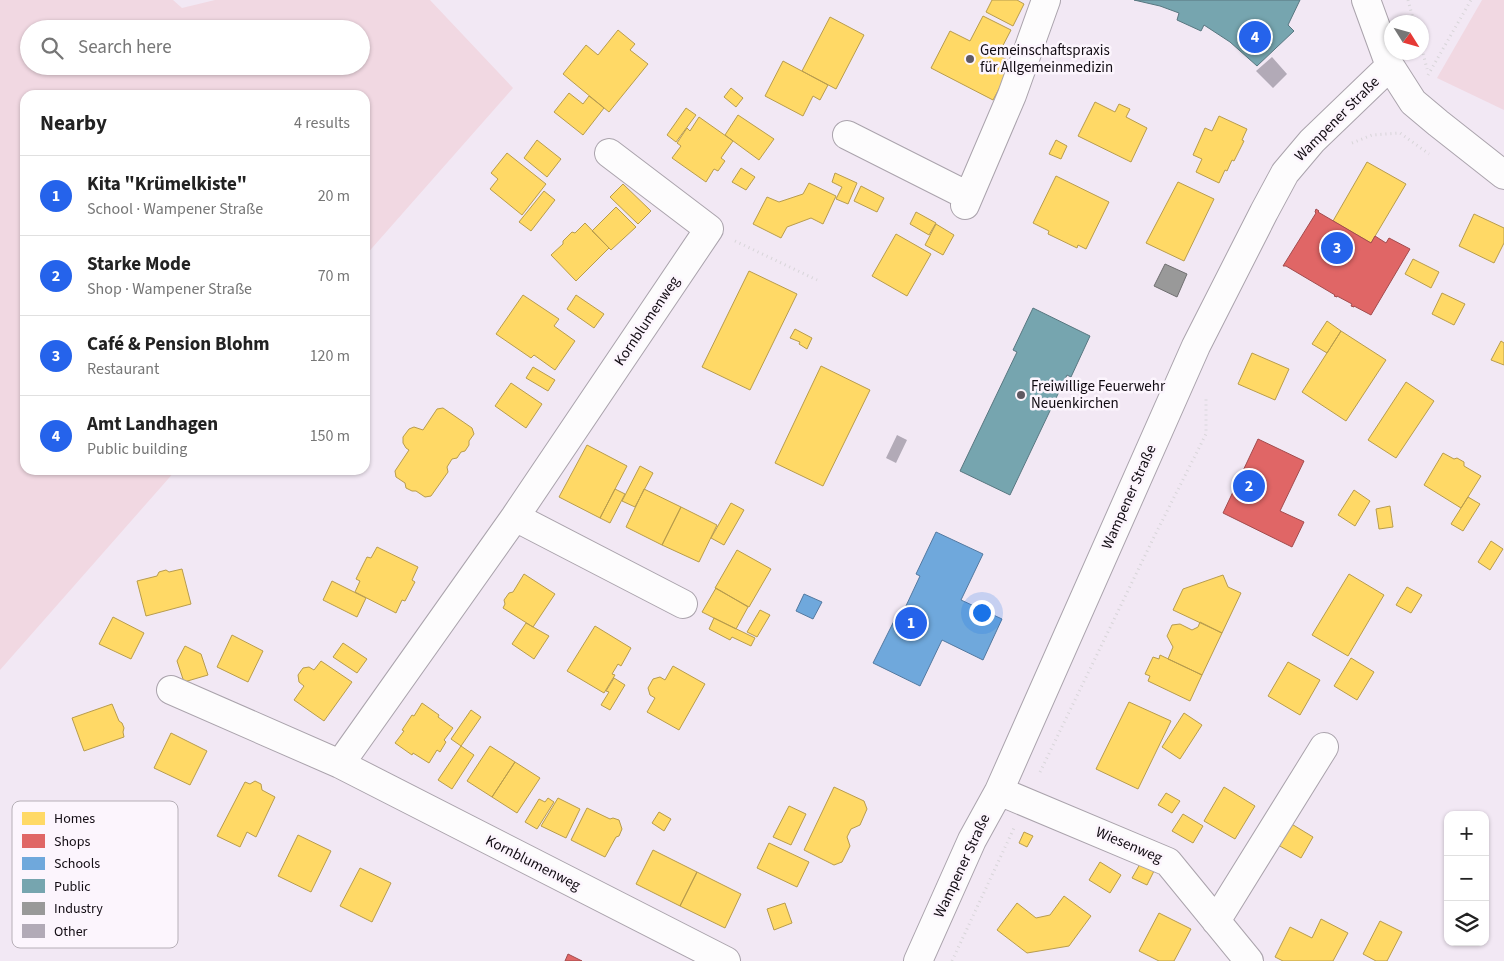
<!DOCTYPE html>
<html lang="en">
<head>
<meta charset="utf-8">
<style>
  :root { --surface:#fff; --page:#f6f6f6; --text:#222; --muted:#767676; --line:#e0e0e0; --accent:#2563eb }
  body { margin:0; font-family:"Source Sans 3",sans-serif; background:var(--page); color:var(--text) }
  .controls { position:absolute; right:15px; bottom:15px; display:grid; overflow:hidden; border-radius:10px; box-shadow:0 1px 4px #0004 }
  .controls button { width:45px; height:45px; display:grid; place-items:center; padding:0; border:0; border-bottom:1px solid var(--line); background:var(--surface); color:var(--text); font:25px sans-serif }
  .compass { position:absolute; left:1384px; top:15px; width:45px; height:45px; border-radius:50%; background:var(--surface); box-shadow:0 1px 4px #0004; rotate:127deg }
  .you { position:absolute; left:981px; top:612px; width:18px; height:18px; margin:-12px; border:4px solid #fff; border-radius:50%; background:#1a73e8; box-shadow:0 0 0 8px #1a73e833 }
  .badge { display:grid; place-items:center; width:32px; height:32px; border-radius:50%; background:var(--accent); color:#fff; font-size:16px; font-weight:700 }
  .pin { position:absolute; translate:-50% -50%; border:2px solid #fff; box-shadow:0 1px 5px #0006 }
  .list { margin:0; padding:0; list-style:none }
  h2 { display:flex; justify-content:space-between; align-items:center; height:65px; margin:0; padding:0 20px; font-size:21px }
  h2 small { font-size:16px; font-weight:400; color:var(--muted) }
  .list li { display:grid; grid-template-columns:32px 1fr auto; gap:15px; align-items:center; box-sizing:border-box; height:80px; padding:0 20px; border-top:1px solid var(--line) }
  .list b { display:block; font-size:19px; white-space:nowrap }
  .list p { margin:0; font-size:16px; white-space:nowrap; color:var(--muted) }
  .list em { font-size:16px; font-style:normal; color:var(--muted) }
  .icon { flex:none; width:28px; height:28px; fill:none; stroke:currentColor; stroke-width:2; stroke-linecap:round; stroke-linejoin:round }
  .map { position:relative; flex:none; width:1504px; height:961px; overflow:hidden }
  .search { position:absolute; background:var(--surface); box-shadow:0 1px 4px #0004; left:20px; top:20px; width:350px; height:55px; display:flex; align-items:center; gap:12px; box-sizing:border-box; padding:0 18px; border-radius:28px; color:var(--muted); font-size:19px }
  .panel { position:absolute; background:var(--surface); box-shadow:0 1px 4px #0004; left:20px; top:90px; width:350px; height:385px; border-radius:15px }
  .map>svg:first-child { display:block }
</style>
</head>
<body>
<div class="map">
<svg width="1504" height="961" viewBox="0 0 1504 961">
  <rect width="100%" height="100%" fill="#f2e8f4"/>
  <path fill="#f1d8e2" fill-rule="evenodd" d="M 0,0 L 173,0 L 182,8 L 215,0 L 430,0 L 513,88 L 365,256 L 365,95 L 25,95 L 25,470 L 176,470 L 0,670 ZM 29,29 L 361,29 L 361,66 L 29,66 Z
    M 1482,0 L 1504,0 L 1504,110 L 1437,78 Z"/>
  <path fill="#ffd966" stroke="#b89c4d" d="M 992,0 L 1017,0 L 1024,4 L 1013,26 L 986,12 Z
    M 983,16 L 1011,30 L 998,55 L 1013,63 L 993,100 L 931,68 L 950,31 L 970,41 Z
    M 830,17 L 864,35 L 836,89 L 802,71 Z
    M 618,30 L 635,44 L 630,50 L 648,64 L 609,112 L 563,74 L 586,45 L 598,55 Z
    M 783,61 L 828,85 L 820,100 L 813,96 L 803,116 L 765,96 Z
    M 731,88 L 743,98 L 736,107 L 724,97 Z
    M 569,93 L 583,104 L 589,96 L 604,108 L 583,135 L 554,112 Z
    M 1095,102 L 1115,112 L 1119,104 L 1130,109 L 1126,117 L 1147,128 L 1131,162 L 1078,136 Z
    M 686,108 L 696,115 L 676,142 L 667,135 Z
    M 738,115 L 774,139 L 759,160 L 725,135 Z
    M 1219,116 L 1247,129 L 1242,140 L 1244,141 L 1234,161 L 1232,160 L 1227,171 L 1225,170 L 1219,183 L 1196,172 L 1202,159 L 1193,155 L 1205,128 L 1212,131 Z
    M 699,117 L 733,141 L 721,158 L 725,161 L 718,171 L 714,169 L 706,182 L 672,158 L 681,146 L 677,143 L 687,128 L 690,131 Z
    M 537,140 L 561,159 L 547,177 L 524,158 Z
    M 1056,140 L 1067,146 L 1061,159 L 1049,154 Z
    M 507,153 L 546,184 L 522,215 L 490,189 L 498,179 L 491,173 Z
    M 1367,162 L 1406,184 L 1371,243 L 1333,221 Z
    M 741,168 L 755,177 L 746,190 L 732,182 Z
    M 835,173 L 857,183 L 848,204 L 836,199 L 842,187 L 832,182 Z
    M 1056,176 L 1109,202 L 1086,249 L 1078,245 L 1077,248 L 1048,234 L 1049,231 L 1033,223 Z
    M 1178,182 L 1214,199 L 1184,261 L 1146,243 Z
    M 809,183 L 836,196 L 823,224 L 811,218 L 787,227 L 781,238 L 753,224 L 767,197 L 779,202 L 803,194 Z
    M 623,184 L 651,211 L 638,224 L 610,197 Z
    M 861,186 L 884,198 L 877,212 L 854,201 Z
    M 544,191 L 555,200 L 531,231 L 519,222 Z
    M 616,207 L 636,227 L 611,250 L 592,231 Z
    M 916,212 L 936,223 L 929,235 L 910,224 Z
    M 1474,214 L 1504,228 L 1504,243 L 1494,263 L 1459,246 Z
    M 585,223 L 609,248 L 576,281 L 551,255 L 563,244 L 563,241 L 572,232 L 575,233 Z
    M 936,224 L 954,235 L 943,255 L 925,245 Z
    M 896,234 L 931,254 L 907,296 L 872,276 Z
    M 1413,259 L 1439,272 L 1431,288 L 1405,274 Z
    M 749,271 L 797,294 L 750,390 L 702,367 Z
    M 1442,293 L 1465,304 L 1454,325 L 1432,314 Z
    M 523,295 L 559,319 L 554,326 L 575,341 L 555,370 L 534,355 L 531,358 L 496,334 Z
    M 576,295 L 604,314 L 594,328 L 567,309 Z
    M 1327,321 L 1341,331 L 1327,353 L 1312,344 Z
    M 795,329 L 812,338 L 807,349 L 799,344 L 800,342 L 790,338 Z
    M 1341,331 L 1386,360 L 1346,421 L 1302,392 Z
    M 1501,341 L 1504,343 L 1504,365 L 1491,360 Z
    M 1252,353 L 1289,369 L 1275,400 L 1238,384 Z
    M 821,366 L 870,390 L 823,486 L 775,463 Z
    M 533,367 L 555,380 L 548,391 L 526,378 Z
    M 1406,382 L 1434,401 L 1396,458 L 1368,440 Z
    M 511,383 L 542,404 L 526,428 L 495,406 Z
    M 443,408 L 472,428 L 474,434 L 469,441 L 469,445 L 465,451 L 461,452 L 457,458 L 452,459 L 447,467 L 448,472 L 431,496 L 425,497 L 416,491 L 412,491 L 406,488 L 405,483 L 396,477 L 395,471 L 409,450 L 406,448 L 403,443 L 403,437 L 409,429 L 414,427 L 423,430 L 437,409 Z
    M 587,445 L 627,466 L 600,518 L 559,497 Z
    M 1443,453 L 1454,459 L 1457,458 L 1464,462 L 1464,466 L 1481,476 L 1461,508 L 1424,485 Z
    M 640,466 L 653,473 L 635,507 L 622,501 Z
    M 615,489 L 625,494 L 610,523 L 600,518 Z
    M 644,489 L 681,507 L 662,545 L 626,527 Z
    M 1354,490 L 1370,501 L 1355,526 L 1338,515 Z
    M 1468,497 L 1480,504 L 1463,531 L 1451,524 Z
    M 731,503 L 744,510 L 724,545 L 711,538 Z
    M 1390,506 L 1393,527 L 1379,529 L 1376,509 Z
    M 681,507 L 717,525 L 699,562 L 662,545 Z
    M 1491,541 L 1503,549 L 1490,570 L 1478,562 Z
    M 377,547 L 418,567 L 412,580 L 415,582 L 405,601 L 402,600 L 396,613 L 355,592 L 360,581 L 356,579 L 367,557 L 371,558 Z
    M 737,550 L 771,569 L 749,607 L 715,588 Z
    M 182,569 L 191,604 L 146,616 L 137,581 L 157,576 L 159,572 L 166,570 L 169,572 Z
    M 524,574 L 555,594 L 533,627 L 503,608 L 505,604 L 504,600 L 509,593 L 513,592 Z
    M 1349,574 L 1384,595 L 1348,656 L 1312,635 Z
    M 1223,575 L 1228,587 L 1241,593 L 1222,633 L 1173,610 L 1183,589 Z
    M 332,581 L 366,598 L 357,617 L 323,600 Z
    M 1407,587 L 1422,595 L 1411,613 L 1396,605 Z
    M 716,588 L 748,607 L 736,629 L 702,612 Z
    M 760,610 L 770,615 L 757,637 L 747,632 Z
    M 113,617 L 144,633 L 131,659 L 99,644 Z
    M 714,618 L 755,638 L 751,646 L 732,637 L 730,640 L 709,629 Z
    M 1200,622 L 1222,633 L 1202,675 L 1168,659 L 1173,647 L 1167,636 L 1172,625 L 1180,624 L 1192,630 L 1198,627 Z
    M 526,623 L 549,636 L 534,659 L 512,644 Z
    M 595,626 L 631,648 L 621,666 L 618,664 L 612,674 L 615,675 L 604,693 L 567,671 Z
    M 232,635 L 263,651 L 248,682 L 217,667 Z
    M 343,643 L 367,659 L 357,673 L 333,657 Z
    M 185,646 L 201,654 L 208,675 L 184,682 L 177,661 Z
    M 1160,655 L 1202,675 L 1190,701 L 1148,681 L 1150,676 L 1145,674 L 1153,657 L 1159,659 Z
    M 1351,658 L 1374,672 L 1357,700 L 1334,686 Z
    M 321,661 L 352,682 L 324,721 L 294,700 L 304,686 L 299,682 L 298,675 L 303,668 L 309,667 L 314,670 Z
    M 1288,662 L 1320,680 L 1300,715 L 1268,696 Z
    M 673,666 L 705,684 L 679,730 L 647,712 L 655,698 L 650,695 L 648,688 L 653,679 L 660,677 L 665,680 Z
    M 614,678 L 625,685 L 610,710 L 601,705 L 609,692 L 606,691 Z
    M 1129,702 L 1171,721 L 1138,789 L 1096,769 Z
    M 422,703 L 439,715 L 438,717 L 453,728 L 444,740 L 446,742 L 440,752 L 437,750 L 429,763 L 413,753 L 412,755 L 395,743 L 404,731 L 402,730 L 412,715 L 414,716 Z
    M 112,704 L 119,721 L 122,723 L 124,728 L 123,732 L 124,737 L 84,751 L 72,718 Z
    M 471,710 L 481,717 L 461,746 L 451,739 Z
    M 1184,713 L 1202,725 L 1180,759 L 1162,747 Z
    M 171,733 L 207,751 L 190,785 L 154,768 Z
    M 461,746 L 474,755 L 452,789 L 438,780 Z
    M 490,746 L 515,762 L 492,797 L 467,781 Z
    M 515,762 L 540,778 L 517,813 L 492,797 Z
    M 255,781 L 261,784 L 262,790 L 275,797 L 256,837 L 247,832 L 240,847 L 217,836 L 245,782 L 250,784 Z
    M 834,787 L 864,801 L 867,809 L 860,825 L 851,829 L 847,837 L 850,846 L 842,862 L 834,865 L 804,850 Z
    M 1224,787 L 1255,806 L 1235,839 L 1204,821 Z
    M 1166,793 L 1180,801 L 1172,813 L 1158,805 Z
    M 548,798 L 554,802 L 537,829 L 525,822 L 539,799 L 545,802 Z
    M 558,798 L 580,809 L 566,838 L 541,826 Z
    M 789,806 L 806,814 L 791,845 L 773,837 Z
    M 587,808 L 610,819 L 613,818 L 619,820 L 622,829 L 619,836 L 616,837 L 605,857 L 571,840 Z
    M 659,812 L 671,819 L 664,831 L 652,823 Z
    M 1183,814 L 1203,826 L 1193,843 L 1172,831 Z
    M 1290,823 L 1313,837 L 1301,858 L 1278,845 Z
    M 1024,832 L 1033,836 L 1027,847 L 1019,843 Z
    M 298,835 L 331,851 L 311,892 L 278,876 Z
    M 769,843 L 809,862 L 797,887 L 757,868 Z
    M 653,850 L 697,872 L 680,906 L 636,884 Z
    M 1100,862 L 1121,875 L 1110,893 L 1089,880 Z
    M 1140,864 L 1154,871 L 1147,885 L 1132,878 Z
    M 360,868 L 391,883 L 372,922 L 340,906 Z
    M 697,872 L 741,894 L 725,928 L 680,906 Z
    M 1064,896 L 1091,916 L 1069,946 L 1027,953 L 997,930 L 1017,903 L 1036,918 L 1050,915 Z
    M 785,903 L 792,923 L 774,930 L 767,909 Z
    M 1159,913 L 1191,929 L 1174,961 L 1159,961 L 1139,951 Z
    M 1321,919 L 1348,933 L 1333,961 L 1283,961 L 1275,957 L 1290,927 L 1312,938 Z
    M 1380,921 L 1402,932 L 1387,961 L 1376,961 L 1363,954 Z"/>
  <path fill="#e06666" stroke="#a24b4d" d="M 1316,209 L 1319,211 L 1318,212 L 1371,243 L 1375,236 L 1386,243 L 1389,238 L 1410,249 L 1371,315 L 1354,306 L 1354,307 L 1351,306 L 1352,304 L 1337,296 L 1337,297 L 1334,296 L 1335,295 L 1286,266 L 1283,266 L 1316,213 L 1315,212 Z
    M 1258,439 L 1304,461 L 1280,511 L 1304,522 L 1292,547 L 1223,513 Z
    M 568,954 L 582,961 L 565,961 Z"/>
  <path fill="#6fa8dc" stroke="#5379a0" d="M 936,532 L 983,554 L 961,600 L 1002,619 L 983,660 L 942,640 L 920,686 L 873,663 L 894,621 L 898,623 L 920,576 L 916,574 Z
    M 804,594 L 822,602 L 813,619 L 796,611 Z"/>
  <path fill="#76a5af" stroke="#587780" d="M 1134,0 L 1300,0 L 1288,25 L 1294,31 L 1257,66 L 1230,42 L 1204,25 L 1201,31 L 1177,20 L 1179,13 L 1160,6 Z
    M 1033,308 L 1090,336 L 1071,377 L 1067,375 L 1010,495 L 960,471 L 1017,352 L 1013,350 Z"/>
  <path fill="#999" stroke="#706f71" d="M 1165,264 L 1187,274 L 1177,297 L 1154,286 Z"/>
  <path fill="#b2aab7" d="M 1272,57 L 1287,74 L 1273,88 L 1256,71 Z
    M 897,435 L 907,440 L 896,463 L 886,458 Z"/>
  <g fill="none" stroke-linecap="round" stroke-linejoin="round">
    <defs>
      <path id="minor" d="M 1366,0 L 1390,66 L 1413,102 L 1438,123 L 1504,175
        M 847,135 L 968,196
        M 965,205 L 1012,95 L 1046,0
        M 515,517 L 683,604
        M 171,690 L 340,764 L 726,961
        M 340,764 L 515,517 L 709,229 L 609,153
        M 999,791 L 1168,862 L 1249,961
        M 1216,921 L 1324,747
        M 918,961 L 972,840 L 999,791 L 1196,346 L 1264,212 L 1285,173 L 1312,141 L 1390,66"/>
    </defs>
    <use href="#minor" stroke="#aaa3ac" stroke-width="30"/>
    <path stroke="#d8d5d9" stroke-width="3" stroke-dasharray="1 4" stroke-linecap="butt" d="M 1408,0 L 1414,22
      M 1422,49 L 1427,69
      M 1428,75 L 1471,0
      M 1352,143 L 1372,135 L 1400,133 L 1429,154
      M 735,241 L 817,280
      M 1040,772 L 1153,539 L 1206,434 L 1206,397
      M 952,961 L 1014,828"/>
    <use href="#minor" stroke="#fdfcfd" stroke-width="28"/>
  </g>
  <g fill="#605962" stroke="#fcf5fd" stroke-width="2">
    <circle cx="970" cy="59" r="5"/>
    <circle cx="1021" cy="395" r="5"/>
  </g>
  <g text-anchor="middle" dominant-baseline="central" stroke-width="5" stroke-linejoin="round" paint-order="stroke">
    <g font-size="15" fill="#120c13" stroke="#fcf5fd" text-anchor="start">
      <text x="980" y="50">Gemeinschaftspraxis<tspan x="980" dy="17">für Allgemeinmedizin</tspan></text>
      <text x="1031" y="386">Freiwillige Feuerwehr<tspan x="1031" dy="17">Neuenkirchen</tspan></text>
    </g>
    <g font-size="15" fill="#120c13" stroke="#fcf5fd">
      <text transform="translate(1337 119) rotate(-45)">Wampener Straße</text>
      <text transform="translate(647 321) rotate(-56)">Kornblumenweg</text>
      <text transform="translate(1129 497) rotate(-66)">Wampener Straße</text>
      <text transform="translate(1129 845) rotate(23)">Wiesenweg</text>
      <text transform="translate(533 863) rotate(27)">Kornblumenweg</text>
      <text transform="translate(962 866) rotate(-65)">Wampener Straße</text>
    </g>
  </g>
  <rect x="12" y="801" width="166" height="147" rx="8" fill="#fcf5fd" stroke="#b6afb7" stroke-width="1"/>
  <rect x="22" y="812" width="23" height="13" fill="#ffd966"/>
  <rect x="22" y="834" width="23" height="14" fill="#e06666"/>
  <rect x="22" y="857" width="23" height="13" fill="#6fa8dc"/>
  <rect x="22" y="879" width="23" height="14" fill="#76a5af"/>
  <rect x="22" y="902" width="23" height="13" fill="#999"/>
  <rect x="22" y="924" width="23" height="14" fill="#b2aab7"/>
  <g font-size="14" fill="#120c13">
    <text x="54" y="823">Homes</text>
    <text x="54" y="846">Shops</text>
    <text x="54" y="868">Schools</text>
    <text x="54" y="891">Public</text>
    <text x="54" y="913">Industry</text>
    <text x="54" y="936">Other</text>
  </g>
</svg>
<div class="controls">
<button>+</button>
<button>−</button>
<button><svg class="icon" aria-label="layers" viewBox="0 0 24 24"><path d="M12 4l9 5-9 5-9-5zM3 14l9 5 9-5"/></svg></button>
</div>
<svg class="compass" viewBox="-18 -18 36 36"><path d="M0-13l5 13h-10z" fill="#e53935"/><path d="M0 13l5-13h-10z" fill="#767676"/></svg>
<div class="you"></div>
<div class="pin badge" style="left:911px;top:623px">1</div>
<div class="pin badge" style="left:1249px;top:486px">2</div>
<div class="pin badge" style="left:1337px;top:248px">3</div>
<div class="pin badge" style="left:1255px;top:37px">4</div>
<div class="search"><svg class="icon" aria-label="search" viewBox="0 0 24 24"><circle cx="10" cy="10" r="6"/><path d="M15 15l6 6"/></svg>Search here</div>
<section class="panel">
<h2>Nearby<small>4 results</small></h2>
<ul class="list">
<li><span class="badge">1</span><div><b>Kita &quot;Krümelkiste&quot;</b><p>School · Wampener Straße</p></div><em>20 m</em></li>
<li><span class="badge">2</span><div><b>Starke Mode</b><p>Shop · Wampener Straße</p></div><em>70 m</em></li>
<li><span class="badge">3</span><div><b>Café &amp; Pension Blohm</b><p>Restaurant</p></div><em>120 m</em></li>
<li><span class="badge">4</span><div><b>Amt Landhagen</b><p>Public building</p></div><em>150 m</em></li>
</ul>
</section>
</div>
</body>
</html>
